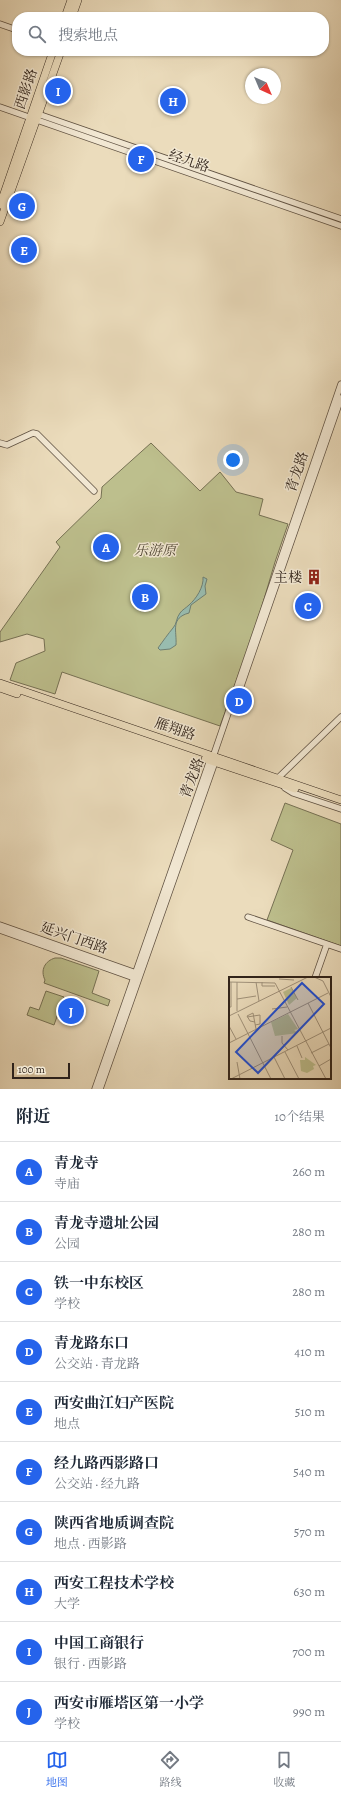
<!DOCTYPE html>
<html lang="zh">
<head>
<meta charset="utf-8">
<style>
  :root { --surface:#fff; --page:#f6f6f7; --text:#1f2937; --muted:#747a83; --line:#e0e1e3; --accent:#2563eb }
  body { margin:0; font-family:Alegreya,"Noto Serif SC",serif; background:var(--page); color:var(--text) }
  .compass { position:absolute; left:245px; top:68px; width:36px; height:36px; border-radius:50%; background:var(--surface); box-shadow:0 1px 3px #0004; rotate:136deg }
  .scale { position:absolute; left:12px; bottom:10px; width:58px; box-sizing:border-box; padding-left:4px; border:2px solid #30231a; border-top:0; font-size:11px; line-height:14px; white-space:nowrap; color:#30231a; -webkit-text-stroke:3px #f2e8d3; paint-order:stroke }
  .you { position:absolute; left:233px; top:460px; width:14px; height:14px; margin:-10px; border:3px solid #fff; border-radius:50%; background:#1a73e8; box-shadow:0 0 0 6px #1a73e833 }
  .badge { display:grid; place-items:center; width:26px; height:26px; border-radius:50%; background:var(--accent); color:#fff; font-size:13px; font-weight:700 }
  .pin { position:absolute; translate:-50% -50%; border:2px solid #fff; box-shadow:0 1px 4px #0006 }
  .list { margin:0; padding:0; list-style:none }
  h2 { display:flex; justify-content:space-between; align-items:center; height:52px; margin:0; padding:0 16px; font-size:17px }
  h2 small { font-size:13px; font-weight:400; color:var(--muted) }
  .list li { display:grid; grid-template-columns:26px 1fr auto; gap:12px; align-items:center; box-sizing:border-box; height:60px; padding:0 16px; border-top:1px solid var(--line) }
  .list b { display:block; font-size:15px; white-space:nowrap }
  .list p { margin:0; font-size:13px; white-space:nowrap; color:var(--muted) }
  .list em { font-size:13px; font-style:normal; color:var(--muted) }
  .icon { flex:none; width:22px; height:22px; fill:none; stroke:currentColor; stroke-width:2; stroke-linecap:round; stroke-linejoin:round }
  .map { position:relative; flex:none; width:341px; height:1089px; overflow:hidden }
  .search { position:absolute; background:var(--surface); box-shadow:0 1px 3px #0004; left:12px; right:12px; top:12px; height:44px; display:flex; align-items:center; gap:10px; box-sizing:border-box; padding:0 14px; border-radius:16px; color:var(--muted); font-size:15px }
  .sheet { height:652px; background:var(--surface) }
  nav { display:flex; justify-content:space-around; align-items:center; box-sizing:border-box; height:56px; border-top:1px solid var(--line); background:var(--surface); font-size:11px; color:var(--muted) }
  nav a { display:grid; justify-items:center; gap:2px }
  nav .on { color:var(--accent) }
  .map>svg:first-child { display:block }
</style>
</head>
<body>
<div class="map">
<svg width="341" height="1089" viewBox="0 0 341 1089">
  <rect width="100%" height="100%" fill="#ebdcbc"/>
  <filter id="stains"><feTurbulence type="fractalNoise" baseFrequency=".005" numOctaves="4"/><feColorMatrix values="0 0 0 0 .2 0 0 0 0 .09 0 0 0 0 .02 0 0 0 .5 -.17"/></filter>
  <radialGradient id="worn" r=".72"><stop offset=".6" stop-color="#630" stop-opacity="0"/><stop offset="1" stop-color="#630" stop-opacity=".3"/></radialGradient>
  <path fill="#bdbf8d" stroke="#767154" d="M 151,443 L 200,491 L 220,472 L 236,492 L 263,499 L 259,515 L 288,524 L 275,562 L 254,633 L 220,726 L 62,672 L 55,694 L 10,680 L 16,663 L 45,651 L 44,639 L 27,634 L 0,642 L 0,632 L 60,547 L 56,542 L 101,498 L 102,487 Z
    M 285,803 L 341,824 L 341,946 L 267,920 L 293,850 L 271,840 Z
    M 55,958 L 61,958 L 99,971 L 92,993 L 110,1000 L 108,1006 L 44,983 L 45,980 C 40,970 45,961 55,958 Z
    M 46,991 L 64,997 L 54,1025 L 27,1015 L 30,1007 L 39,1010 Z"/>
  <path fill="#98bcaf" stroke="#6e7f73" d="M 203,577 L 207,579 L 205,586 L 206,594 L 191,605 L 189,613 C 170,618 177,631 176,645 L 170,649 L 160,650 L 158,648 C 163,641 168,634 173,628 C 177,624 176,618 180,613 C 182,610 186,608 189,605 C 196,599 204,587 203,577 Z"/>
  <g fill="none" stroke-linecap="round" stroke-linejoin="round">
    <defs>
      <path id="minor" d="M 0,24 L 17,30
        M 0,107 L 341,226
        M 35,113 L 341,219
        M 0,443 L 7,445 L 33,433 L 37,434 L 94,491
        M 233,709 L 341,398
        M 278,778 L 341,717
        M 285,788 L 293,793 L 341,809
        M 248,917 L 341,949
        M 0,925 L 139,974
        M 0,930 L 137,979
        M 315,978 L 327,944
        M 95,1089 L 210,760 L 213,757 L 341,384
        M 100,1089 L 216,759"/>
      <path id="major" d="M 65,17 L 71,0
        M 72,17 L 78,0
        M 0,205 L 53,51
        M 0,222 L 61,51
        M 0,683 L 341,800
        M 0,688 L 17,694
        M 205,759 L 295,789"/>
    </defs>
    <use href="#minor" stroke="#5f5142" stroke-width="7"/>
    <use href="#major" stroke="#30231a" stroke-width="8"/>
    <use href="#minor" stroke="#f2e8d3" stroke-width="5.5"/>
    <use href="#major" stroke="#ebdcbc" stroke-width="7"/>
  </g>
  <defs>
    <symbol id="building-bare" viewBox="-9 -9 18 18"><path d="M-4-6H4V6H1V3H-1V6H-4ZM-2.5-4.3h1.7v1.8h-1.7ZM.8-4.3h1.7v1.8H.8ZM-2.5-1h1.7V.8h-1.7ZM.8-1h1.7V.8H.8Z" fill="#8f2418" stroke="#f2e8d3" stroke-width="2.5" paint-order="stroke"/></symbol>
  </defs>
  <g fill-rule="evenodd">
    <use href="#building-bare" x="303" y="566" width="22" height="22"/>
  </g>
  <g text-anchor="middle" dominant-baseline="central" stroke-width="3" stroke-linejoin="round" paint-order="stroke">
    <g font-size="14" fill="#30231a" stroke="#f2e8d3">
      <text transform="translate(26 89) rotate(-71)">西影路</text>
      <text transform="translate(189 161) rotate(19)">经九路</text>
      <text transform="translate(297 472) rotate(-71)">青龙路</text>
      <text transform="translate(175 729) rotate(19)">雁翔路</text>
      <text transform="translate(192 778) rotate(-69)">青龙路</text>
      <text transform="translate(74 938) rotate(19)">延兴门西路</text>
    </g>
    <g font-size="14" font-style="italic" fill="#534a37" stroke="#f2e8d3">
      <text x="155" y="550">乐游原</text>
    </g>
    <g font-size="14" fill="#30231a" stroke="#f2e8d3" text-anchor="end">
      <text x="302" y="577">主楼</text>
    </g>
  </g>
  <g transform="translate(229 977)">
    <rect width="102" height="102" fill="#ebdcbc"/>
    <path d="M 62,11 L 68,21 L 60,28 L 54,15 ZM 59,37 L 69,52 L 65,53 L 69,56 L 46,59 L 42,45 ZM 76,80 L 87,88 L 84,89 L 85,92 L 78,96 L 72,94 L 71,83 L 76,83 Z" fill="#bdbf8d"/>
    <path fill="none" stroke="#a0927b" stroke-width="1" d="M 85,0 L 94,4 L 102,20M 50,2 L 65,3M 0,5 L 46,6 L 97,102M 8,5 L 8,34M 27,5 L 30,24M 33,5 L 33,9 L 46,9M 62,10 L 69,23M 8,22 L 27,19M 79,26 L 102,71M 0,30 L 2,30 L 2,5M 43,32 L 58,30M 9,37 L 42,102M 0,39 L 79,0M 18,40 L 31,38 L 31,47 L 26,48M 26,45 L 21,44 L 18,39 L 24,36 L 27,52M 0,49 L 7,62M 53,59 L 53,66 L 59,73M 0,66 L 99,16M 68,69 L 73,81M 56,75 L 70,102M 82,76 L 100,67M 45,80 L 56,102M 8,85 L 11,102M 90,89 L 102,82M 2,102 L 102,51"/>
    <path fill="#1d4ed8" fill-opacity="0.15" stroke="#1d4ed8" stroke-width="2" d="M 73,6 L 95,27 L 29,96 L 7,75 Z"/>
    <rect width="102" height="102" fill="none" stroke="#30231a" stroke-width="2"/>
  </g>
  <rect width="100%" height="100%" filter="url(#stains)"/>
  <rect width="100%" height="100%" fill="url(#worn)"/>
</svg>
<svg class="compass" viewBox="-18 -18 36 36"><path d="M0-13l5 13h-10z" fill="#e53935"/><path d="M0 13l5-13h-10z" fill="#747a83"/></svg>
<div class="scale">100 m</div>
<div class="you"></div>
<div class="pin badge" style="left:106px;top:547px">A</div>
<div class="pin badge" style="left:145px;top:597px">B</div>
<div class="pin badge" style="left:308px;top:606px">C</div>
<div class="pin badge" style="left:239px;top:701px">D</div>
<div class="pin badge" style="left:24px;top:250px">E</div>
<div class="pin badge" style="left:141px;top:159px">F</div>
<div class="pin badge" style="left:22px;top:206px">G</div>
<div class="pin badge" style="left:173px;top:101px">H</div>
<div class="pin badge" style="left:58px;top:91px">I</div>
<div class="pin badge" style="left:71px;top:1011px">J</div>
<div class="search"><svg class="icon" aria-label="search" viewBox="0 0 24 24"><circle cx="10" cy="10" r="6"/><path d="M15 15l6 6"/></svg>搜索地点</div>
</div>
<section class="sheet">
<h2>附近<small>10个结果</small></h2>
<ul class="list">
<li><span class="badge">A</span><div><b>青龙寺</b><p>寺庙</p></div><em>260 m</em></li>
<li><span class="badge">B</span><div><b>青龙寺遗址公园</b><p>公园</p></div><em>280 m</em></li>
<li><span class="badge">C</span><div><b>铁一中东校区</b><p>学校</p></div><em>280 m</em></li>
<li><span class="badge">D</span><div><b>青龙路东口</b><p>公交站 · 青龙路</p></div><em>410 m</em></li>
<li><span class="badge">E</span><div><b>西安曲江妇产医院</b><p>地点</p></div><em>510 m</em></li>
<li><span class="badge">F</span><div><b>经九路西影路口</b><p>公交站 · 经九路</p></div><em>540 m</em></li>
<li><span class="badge">G</span><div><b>陕西省地质调查院</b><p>地点 · 西影路</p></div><em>570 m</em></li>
<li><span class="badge">H</span><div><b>西安工程技术学校</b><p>大学</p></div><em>630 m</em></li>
<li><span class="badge">I</span><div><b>中国工商银行</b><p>银行 · 西影路</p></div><em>700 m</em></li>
<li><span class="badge">J</span><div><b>西安市雁塔区第一小学</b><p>学校</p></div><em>990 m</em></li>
</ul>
</section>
<nav>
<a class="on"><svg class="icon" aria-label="map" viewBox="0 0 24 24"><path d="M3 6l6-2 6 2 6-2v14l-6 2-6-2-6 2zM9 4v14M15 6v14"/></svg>地图</a>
<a><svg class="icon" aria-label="directions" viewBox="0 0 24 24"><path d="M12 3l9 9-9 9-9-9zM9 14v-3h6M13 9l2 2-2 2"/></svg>路线</a>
<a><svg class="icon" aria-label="saved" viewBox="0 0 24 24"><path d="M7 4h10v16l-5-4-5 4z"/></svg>收藏</a>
</nav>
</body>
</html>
